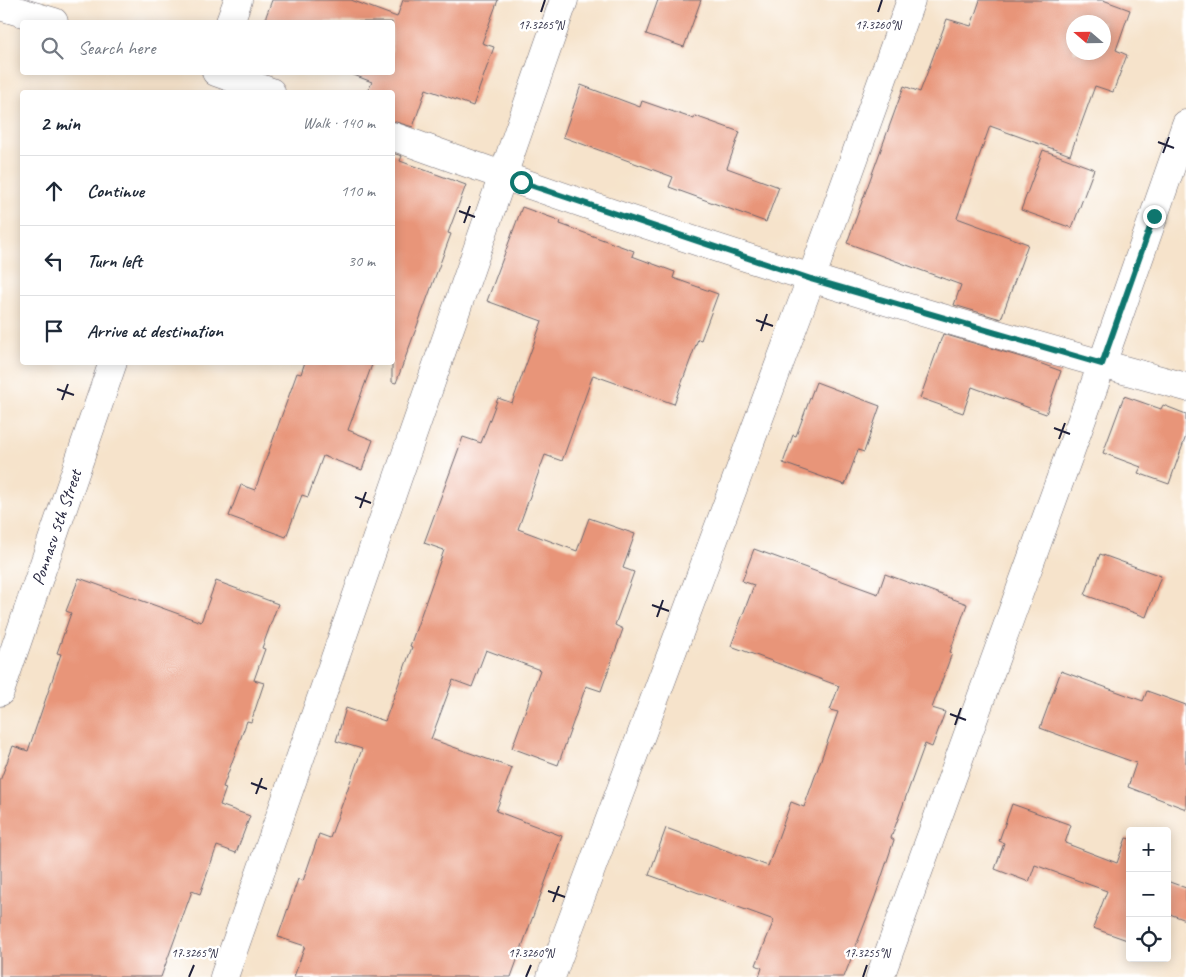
<!DOCTYPE html>
<html lang="en">
<head>
<meta charset="utf-8">
<style>
  :root { --surface:#fff; --page:#f2f2f3; --text:#1f2937; --muted:#747a83; --line:#e0e1e3 }
  body { margin:0; font-family:Caveat,sans-serif; background:var(--page); color:var(--text) }
  .controls { position:absolute; right:15px; bottom:15px; display:grid; overflow:hidden; border-radius:5px; box-shadow:0 2px 12px #0003 }
  .controls button { width:45px; height:45px; display:grid; place-items:center; padding:0; border:0; border-bottom:1px solid var(--line); background:var(--surface); color:var(--text); font:25px sans-serif }
  .compass { position:absolute; left:1066px; top:15px; width:45px; height:45px; border-radius:50%; background:var(--surface); box-shadow:0 2px 12px #0003; rotate:290deg }
  .stop { position:absolute; width:15px; height:15px; margin:-11px; border:4px solid #0f766e; border-radius:50%; background:#fff }
  .stop.end { background:#0f766e; border-color:#fff; box-shadow:0 1px 5px #0008 }
  .list { margin:0; padding:0; list-style:none }
  h2 { display:flex; justify-content:space-between; align-items:center; height:65px; margin:0; padding:0 20px; font-size:21px }
  h2 small { font-size:16px; font-weight:400; color:var(--muted) }
  .list li { display:grid; grid-template-columns:32px 1fr auto; gap:15px; align-items:center; box-sizing:border-box; height:70px; padding:0 20px; border-top:1px solid var(--line) }
  .list b { display:block; font-size:19px; white-space:nowrap }
  .list em { font-size:16px; font-style:normal; color:var(--muted) }
  .icon { flex:none; width:28px; height:28px; fill:none; stroke:currentColor; stroke-width:2; stroke-linecap:round; stroke-linejoin:round }
  .map { position:relative; flex:none; width:1186px; height:977px; overflow:hidden }
  .search { position:absolute; background:var(--surface); box-shadow:0 2px 12px #0003; left:20px; top:20px; width:375px; height:55px; display:flex; align-items:center; gap:12px; box-sizing:border-box; padding:0 18px; border-radius:5px; color:var(--muted); font-size:19px }
  .panel { position:absolute; background:var(--surface); box-shadow:0 2px 12px #0003; left:20px; top:90px; width:375px; height:275px; border-radius:5px }
  .map>svg:first-child { display:block }
</style>
</head>
<body>
<div class="map">
<svg width="1186" height="977" viewBox="0 0 1186 977">
  <rect width="100%" height="100%" fill="#fff"/>
  <filter id="ink" filterUnits="userSpaceOnUse"><feTurbulence type="fractalNoise" baseFrequency=".02" numOctaves="2"/><feDisplacementMap in="SourceGraphic" scale="10" xChannelSelector="R" yChannelSelector="G"/><feConvolveMatrix kernelMatrix="1 2 1 2 8 2 1 2 1" color-interpolation-filters="sRGB"/></filter>
  <filter id="wash" filterUnits="userSpaceOnUse"><feTurbulence type="fractalNoise" baseFrequency=".0096" numOctaves="4" result="noise"/><feDisplacementMap in="SourceGraphic" scale="20" xChannelSelector="R" yChannelSelector="G"/><feGaussianBlur stdDeviation="1.12" result="paint"/><feColorMatrix in="noise" values="0 0 0 0 0 0 0 0 0 0 0 0 0 0 0 0 0 1.4 0 .05"/><feComposite in="paint" operator="in"/></filter>
  <g filter="url(#wash)">
    <rect width="100%" height="100%" fill="#f6e3cb"/>
    <g id="blocks">
      <path fill="#e89579" fill-rule="evenodd" d="M 272,0 L 351,0 L 397,17 L 403,0 L 498,0 L 482,43 L 494,47 L 473,106 L 426,89 L 413,127 L 392,121 L 392,92 L 368,91 L 372,82 L 346,72 L 392,72 L 392,22 L 264,22 Z
        M 658,0 L 701,0 L 684,47 L 646,34 Z
        M 980,0 L 1103,0 L 1130,10 L 1116,50 L 1127,55 L 1113,92 L 1095,86 L 1070,155 L 990,126 L 957,218 L 1028,244 L 1001,319 L 954,305 L 961,285 L 847,243 L 904,86 L 920,92 L 947,19 L 971,26 ZM 1074,22 L 1104,22 L 1104,52 L 1074,52 Z
        M 581,85 L 640,107 L 642,101 L 694,119 L 695,116 L 740,132 L 727,168 L 779,187 L 766,222 L 669,187 L 673,177 L 563,137 Z
        M 1043,150 L 1094,169 L 1072,228 L 1021,210 Z
        M 392,153 L 402,156 L 400,161 L 466,185 L 448,233 L 451,234 L 396,383 L 392,382 Z
        M 522,207 L 561,221 L 560,224 L 634,251 L 632,256 L 675,272 L 673,278 L 718,294 L 701,340 L 698,339 L 674,404 L 593,375 L 562,461 L 545,455 L 518,529 L 577,551 L 589,518 L 635,534 L 623,568 L 634,572 L 615,625 L 623,629 L 601,691 L 586,686 L 558,765 L 512,748 L 540,670 L 486,650 L 472,687 L 453,680 L 431,739 L 512,768 L 496,811 L 562,836 L 511,977 L 294,977 L 305,946 L 278,937 L 298,879 L 303,881 L 319,834 L 330,838 L 362,749 L 336,741 L 346,708 L 385,721 L 412,647 L 410,646 L 444,550 L 424,543 L 463,437 L 481,443 L 498,398 L 512,403 L 542,321 L 487,301 Z
        M 943,334 L 1031,360 L 1061,371 L 1046,414 L 972,387 L 963,413 L 920,398 Z
        M 305,362 L 373,362 L 348,430 L 373,440 L 362,470 L 323,456 L 308,497 L 302,495 L 286,537 L 229,516 L 241,485 L 255,490 L 297,373 L 301,374 Z
        M 816,382 L 880,406 L 864,452 L 858,450 L 845,485 L 783,463 L 793,435 L 796,436 Z
        M 1124,396 L 1161,409 L 1163,405 L 1186,414 L 1186,436 L 1169,484 L 1138,473 L 1141,467 L 1103,453 Z
        M 754,549 L 878,594 L 885,574 L 967,604 L 950,652 L 952,653 L 932,708 L 945,712 L 932,747 L 925,744 L 891,838 L 894,840 L 875,897 L 844,977 L 759,977 L 762,968 L 756,965 L 774,920 L 649,875 L 666,828 L 768,866 L 791,802 L 804,807 L 838,712 L 830,710 L 839,686 L 731,646 L 754,585 L 742,581 Z
        M 1100,554 L 1161,576 L 1146,617 L 1085,595 Z
        M 79,578 L 201,622 L 216,581 L 278,604 L 262,648 L 265,649 L 254,680 L 264,683 L 251,722 L 247,721 L 223,787 L 226,788 L 220,805 L 250,816 L 236,853 L 217,846 L 200,894 L 192,891 L 161,977 L 0,977 L 0,781 L 13,746 L 28,751 L 61,654 L 57,653 L 71,613 L 66,611 Z
        M 1061,671 L 1143,701 L 1147,691 L 1186,705 L 1186,809 L 1128,787 L 1136,763 L 1040,728 Z
        M 1012,804 L 1071,825 L 1065,843 L 1117,863 L 1126,838 L 1130,839 L 1130,941 L 1093,928 L 1107,891 L 1035,865 L 1029,882 L 995,869 L 1004,843 L 999,841 Z
        M 1167,881 L 1186,888 L 1186,920 L 1167,913 Z"/>
    </g>
  </g>
  <g filter="url(#ink)">
    <use href="#blocks" fill-opacity="0" stroke="#6c666d" stroke-width="1"/>
    <g fill="none" stroke-linecap="round" stroke-linejoin="round">
      <defs>
        <g id="minor">
          <path d="M 0,6 L 54,22"/>
          <path d="M 230,22 L 238,0"/>
          <path d="M 216,72 L 271,92"/>
          <path d="M 392,136 C 653,231 918,315 1186,387"/>
          <path id="s1" d="M 0,692 L 113,362"/>
          <path d="M 224,977 L 564,0"/>
          <path d="M 551,977 L 811,279 L 911,0"/>
          <path d="M 880,977 L 1102,364 L 1186,124"/>
        </g>
      </defs>
      <use href="#minor" stroke="#6c666d" stroke-width="29"/>
      <use href="#minor" stroke="#fff" stroke-width="28"/>
    </g>
  </g>
  <g fill="none" stroke-linecap="round" stroke-linejoin="round" filter="url(#ink)">
    <path stroke="#0f766e" stroke-width="6" d="M 521,182 L 811,279 L 1102,364 L 1154,216"/>
  </g>
  <path fill="none" stroke="#22223b" stroke-width="2" d="M 541,12 L 545,0M 878,12 L 882,0M 1158,142 L 1174,148M 1163,153 L 1169,137M 459,211 L 475,217M 464,223 L 470,206M 756,320 L 773,326M 761,331 L 767,314M 57,389 L 74,395M 62,400 L 68,384M 1054,428 L 1070,434M 1059,439 L 1065,423M 355,497 L 371,503M 360,508 L 366,492M 652,605 L 669,611M 657,617 L 663,600M 950,714 L 966,720M 955,725 L 961,708M 251,783 L 267,789M 256,794 L 262,778M 548,891 L 565,897M 553,902 L 559,886M 189,977 L 194,965M 526,977 L 531,965M 863,977 L 867,965"/>
  <g text-anchor="middle" dominant-baseline="central" stroke-width="5" stroke-linejoin="round" paint-order="stroke">
    <g font-size="18" fill="#22223b" stroke="#fff">
      <text stroke="none"><textPath href="#s1" startOffset="174">Ponnasu 5th Street</textPath></text>
    </g>
  </g>
  <g font-size="12" text-anchor="middle" fill="#22223b" stroke="#fff" stroke-width="5" stroke-linejoin="round" paint-order="stroke">
    <text x="541" y="29">17.3265°N</text>
    <text x="878" y="29">17.3260°N</text>
    <text x="194" y="957">17.3265°N</text>
    <text x="531" y="957">17.3260°N</text>
    <text x="867" y="957">17.3255°N</text>
  </g>
</svg>
<div class="controls">
<button>+</button>
<button>−</button>
<button><svg class="icon" aria-label="locate" viewBox="0 0 24 24"><circle cx="12" cy="12" r="6"/><path d="M12 2v4M12 18v4M2 12h4M18 12h4"/></svg></button>
</div>
<svg class="compass" viewBox="-18 -18 36 36"><path d="M0-13l5 13h-10z" fill="#e53935"/><path d="M0 13l5-13h-10z" fill="#747a83"/></svg>
<div class="stop" style="left:521px;top:182px"></div>
<div class="stop end" style="left:1154px;top:216px"></div>
<div class="search"><svg class="icon" aria-label="search" viewBox="0 0 24 24"><circle cx="10" cy="10" r="6"/><path d="M15 15l6 6"/></svg>Search here</div>
<section class="panel">
<h2>2 min<small>Walk · 140 m</small></h2>
<ul class="list">
<li><svg class="icon" aria-label="ahead" viewBox="0 0 24 24"><path d="M12 20V5M6 11l6-6 6 6"/></svg><div><b>Continue</b></div><em>110 m</em></li>
<li><svg class="icon" aria-label="left" viewBox="0 0 24 24"><path d="M17 20v-9H6M10 6l-5 5 5 5"/></svg><div><b>Turn left</b></div><em>30 m</em></li>
<li><svg class="icon" aria-label="arrive" viewBox="0 0 24 24"><path d="M6 21V4h12l-3 4 3 4H6"/></svg><div><b>Arrive at destination</b></div></li>
</ul>
</section>
</div>
</body>
</html>
